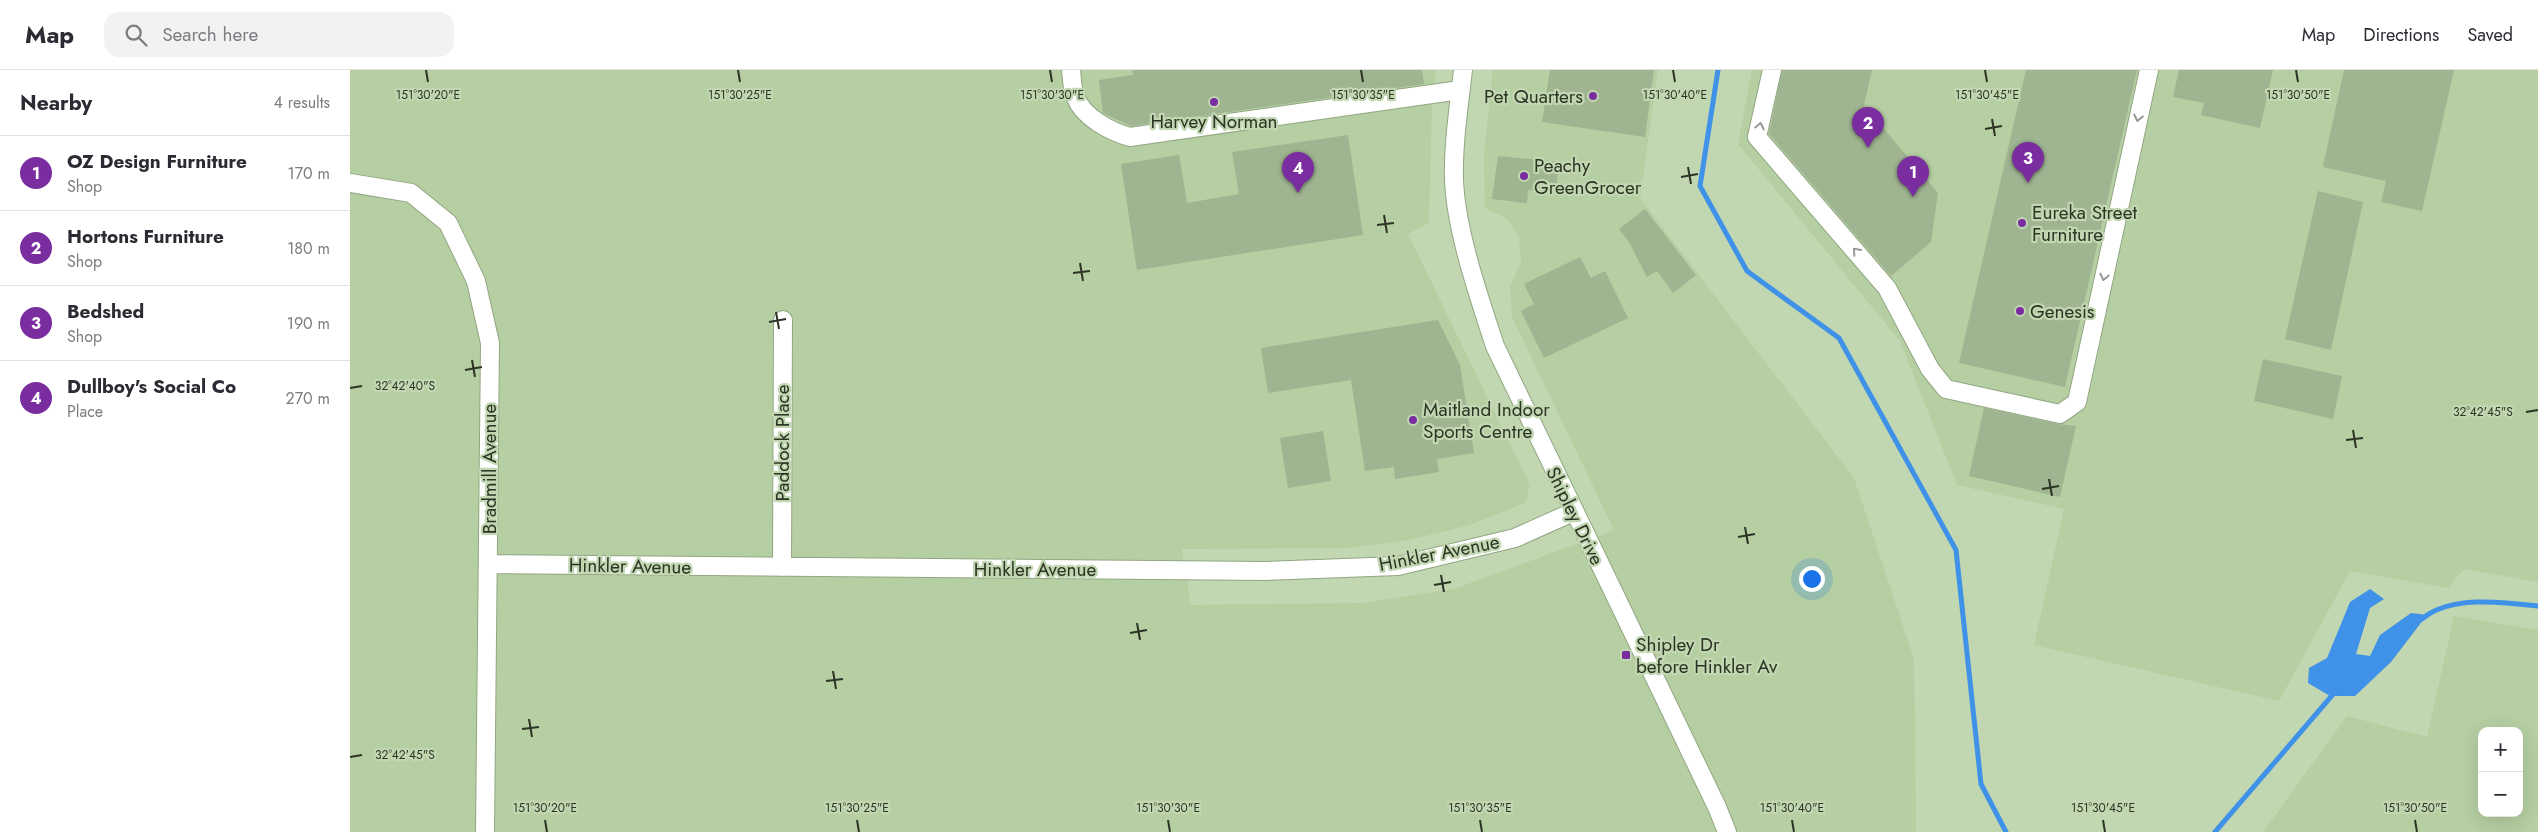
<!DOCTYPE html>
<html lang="en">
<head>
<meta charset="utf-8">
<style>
  :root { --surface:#fff; --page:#f2f2f3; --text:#2b2b33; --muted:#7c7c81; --line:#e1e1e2; --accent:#7a2d9f }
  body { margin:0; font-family:Jost,sans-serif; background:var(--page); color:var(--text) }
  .controls { position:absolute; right:15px; bottom:15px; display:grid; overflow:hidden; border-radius:10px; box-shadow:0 5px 20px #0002 }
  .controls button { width:45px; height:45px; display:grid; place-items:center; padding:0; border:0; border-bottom:1px solid var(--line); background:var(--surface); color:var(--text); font:25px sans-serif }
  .you { position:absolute; left:1461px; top:508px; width:18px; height:18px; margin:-12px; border:4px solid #fff; border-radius:50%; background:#1a73e8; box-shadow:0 0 0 8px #1a73e833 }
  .badge { display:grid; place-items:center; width:32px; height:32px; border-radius:50%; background:var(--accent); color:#fff; font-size:16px; font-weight:700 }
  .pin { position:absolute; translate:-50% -41px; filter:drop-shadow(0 1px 2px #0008) }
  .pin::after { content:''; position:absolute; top:26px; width:18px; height:15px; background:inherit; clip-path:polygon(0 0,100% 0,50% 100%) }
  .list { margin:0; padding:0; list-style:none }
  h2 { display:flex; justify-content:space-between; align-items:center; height:65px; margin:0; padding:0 20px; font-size:21px }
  h2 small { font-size:16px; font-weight:400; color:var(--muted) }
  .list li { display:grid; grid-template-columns:32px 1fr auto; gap:15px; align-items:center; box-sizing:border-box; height:75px; padding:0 20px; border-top:1px solid var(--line) }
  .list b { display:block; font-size:19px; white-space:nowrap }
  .list p { margin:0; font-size:16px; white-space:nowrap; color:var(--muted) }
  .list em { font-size:16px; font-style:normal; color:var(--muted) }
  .icon { flex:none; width:28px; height:28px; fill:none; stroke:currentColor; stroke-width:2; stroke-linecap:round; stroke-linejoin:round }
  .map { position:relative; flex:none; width:2188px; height:762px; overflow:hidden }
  header { display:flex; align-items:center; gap:30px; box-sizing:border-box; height:70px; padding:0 25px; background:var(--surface); border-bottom:1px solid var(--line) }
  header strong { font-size:24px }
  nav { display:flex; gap:28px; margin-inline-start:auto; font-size:18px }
  .search { width:350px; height:45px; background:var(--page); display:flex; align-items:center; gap:12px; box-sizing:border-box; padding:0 18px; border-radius:15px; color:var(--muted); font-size:19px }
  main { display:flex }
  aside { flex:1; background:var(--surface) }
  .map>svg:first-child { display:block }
</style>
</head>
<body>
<header>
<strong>Map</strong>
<div class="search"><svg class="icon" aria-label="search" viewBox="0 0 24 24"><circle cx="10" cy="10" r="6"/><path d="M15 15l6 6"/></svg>Search here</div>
<nav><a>Map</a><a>Directions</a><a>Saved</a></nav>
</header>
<main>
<aside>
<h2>Nearby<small>4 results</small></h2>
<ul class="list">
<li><span class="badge">1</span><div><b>OZ Design Furniture</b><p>Shop</p></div><em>170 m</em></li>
<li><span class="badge">2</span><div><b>Hortons Furniture</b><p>Shop</p></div><em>180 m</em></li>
<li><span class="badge">3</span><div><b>Bedshed</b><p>Shop</p></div><em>190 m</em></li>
<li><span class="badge">4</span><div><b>Dullboy's Social Co</b><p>Place</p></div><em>270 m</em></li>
</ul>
</aside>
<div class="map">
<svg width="2188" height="762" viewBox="0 0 2188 762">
  <rect width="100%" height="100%" fill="#c1d7b1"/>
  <path fill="#b5cea2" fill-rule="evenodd" d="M 0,0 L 1086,0 L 1082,36 L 1079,153 L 1058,164 L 1180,415 L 1175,433 L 1120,455 L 1059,470 L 998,478 L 832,479 L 841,535 L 1012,533 L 1104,519 L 1264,460 L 1162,247 L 1160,216 L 1171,192 L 1169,167 L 1156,148 L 1135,138 L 1134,85 L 1143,0 L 1308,0 L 1290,128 L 1504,408 L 1564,589 L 1566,762 L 0,762 Z
    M 1402,0 L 2188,0 L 2188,512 L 2114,499 L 2098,518 L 2000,501 L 1929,631 L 1684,575 L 1714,439 L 1607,415 L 1550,271 L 1388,74 Z
    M 2104,546 L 2188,560 L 2188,762 L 1913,762 L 1997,646 L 2077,667 ZM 2132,661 L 2169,661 L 2169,743 L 2132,743 Z"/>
  <path fill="#3f92e8" d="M 2020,519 L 2034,529 L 2020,538 L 2006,584 L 2020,586 L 2030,565 L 2061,543 L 2077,545 L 2041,592 L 2005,626 L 1980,626 L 1958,613 L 1959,598 L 1977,588 L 2000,532 Z"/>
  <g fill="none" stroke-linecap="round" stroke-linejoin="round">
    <path stroke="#3f92e8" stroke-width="5" d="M 1368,0 L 1350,116 L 1397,201 L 1489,268 L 1606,480 L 1631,714 L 1656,762
      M 2072,549 C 2100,525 2154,532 2188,536
      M 1865,762 L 1985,622"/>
  </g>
  <path fill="#9fb490" d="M 782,0 L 1072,0 L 1074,14 L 781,56 L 753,43 L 749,10 L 783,5 Z
    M 1200,0 L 1304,0 L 1295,67 L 1192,52 Z
    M 1432,0 L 1522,0 L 1514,35 L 1588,123 L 1581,172 L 1541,206 L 1419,64 Z
    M 1676,0 L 1787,0 L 1715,317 L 1609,293 Z
    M 1829,0 L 1923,0 L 1910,58 L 1851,45 L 1854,33 L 1823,27 Z
    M 1994,0 L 2104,0 L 2072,141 L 2031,132 L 2036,111 L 1973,97 Z
    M 998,65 L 1013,165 L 787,200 L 771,94 L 829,85 L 837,133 L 889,124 L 882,82 Z
    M 1148,86 L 1210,92 L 1205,123 L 1178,120 L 1177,133 L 1142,129 Z
    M 1968,121 L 2013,132 L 1981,280 L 1935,269 Z
    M 1295,139 L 1346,205 L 1323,223 L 1307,201 L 1297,207 L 1279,172 L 1269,159 Z
    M 1230,187 L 1241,208 L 1255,201 L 1278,248 L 1194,288 L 1171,241 L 1184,234 L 1174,214 Z
    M 1088,250 L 1110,295 L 1124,383 L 1087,389 L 1089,402 L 1045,409 L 1044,397 L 1015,401 L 1001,310 L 918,323 L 911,278 Z
    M 1913,289 L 1992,306 L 1983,349 L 1904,331 Z
    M 1634,338 L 1708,354 L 1726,356 L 1710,427 L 1619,406 Z
    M 973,361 L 981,411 L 938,418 L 930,368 Z"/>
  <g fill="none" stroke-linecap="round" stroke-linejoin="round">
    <defs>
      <path id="minor" d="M 721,0 C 722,9 722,20 726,28 C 733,47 761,62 780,67 L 1110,20
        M 1113,0 C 1109,36 1103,73 1104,110 C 1106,161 1129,227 1145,276 L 1367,737 L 1377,762
        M 1422,0 L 1407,67 L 1537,218 L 1580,299 L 1596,319 L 1710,344 L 1727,332 L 1799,0
        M 0,113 L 61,123 L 98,153 L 126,211 L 140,273 L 135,762
        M 139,494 L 916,501 L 1048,496 L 1165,468 L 1223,442
        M 432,497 L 433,250"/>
    </defs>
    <use href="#minor" stroke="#91a682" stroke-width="20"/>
    <use href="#minor" stroke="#fff" stroke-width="18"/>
  </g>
  <defs><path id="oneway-chevron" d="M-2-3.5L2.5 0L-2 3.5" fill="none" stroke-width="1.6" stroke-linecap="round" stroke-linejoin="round" transform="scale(1.25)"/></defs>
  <g stroke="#969a92">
    <use href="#oneway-chevron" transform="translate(1788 48) rotate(102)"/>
    <use href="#oneway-chevron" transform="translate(1410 56) rotate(-78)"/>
    <use href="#oneway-chevron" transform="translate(1506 181) rotate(-131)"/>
    <use href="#oneway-chevron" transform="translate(1754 207) rotate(102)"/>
  </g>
  <path fill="none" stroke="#2c3425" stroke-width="2" d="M 76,0 L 78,12M 388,0 L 390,12M 700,0 L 702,12M 1011,0 L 1013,12M 1323,0 L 1325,12M 1635,0 L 1637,12M 1946,0 L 1948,12M 1642,49 L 1645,66M 1635,59 L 1652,56M 1338,97 L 1341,114M 1331,107 L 1348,104M 1034,145 L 1037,163M 1027,155 L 1044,153M 730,193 L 733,211M 723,203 L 740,201M 426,242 L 429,259M 419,252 L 436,249M 122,290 L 125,307M 115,300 L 132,297M 0,318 L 12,316M 2176,342 L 2188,340M 2003,360 L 2006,378M 1996,370 L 2013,368M 1699,409 L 1702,426M 1692,419 L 1709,416M 1395,457 L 1398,474M 1388,467 L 1405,464M 1091,505 L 1094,522M 1084,515 L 1101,512M 787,553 L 790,570M 780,563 L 797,560M 483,601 L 486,619M 476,611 L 493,609M 179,649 L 182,667M 172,659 L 189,657M 0,687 L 12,685M 195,750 L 197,762M 507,750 L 509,762M 818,750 L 820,762M 1130,750 L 1132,762M 1442,750 L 1444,762M 1753,750 L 1755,762M 2065,750 L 2067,762"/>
  <g fill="#7a2d9f" stroke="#c1d7b1" stroke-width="2">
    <circle cx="1243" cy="26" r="5"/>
    <circle cx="864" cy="32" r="5"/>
    <circle cx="1174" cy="106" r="5"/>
    <circle cx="1672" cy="153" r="5"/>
    <circle cx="1670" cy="241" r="5"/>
    <circle cx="1063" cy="350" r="5"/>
    <rect x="1271" y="580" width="10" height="10" rx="2.5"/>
  </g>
  <g text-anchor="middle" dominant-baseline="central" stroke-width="4.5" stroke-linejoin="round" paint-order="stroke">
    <g font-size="19" fill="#2c3425" stroke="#c1d7b1" text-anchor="start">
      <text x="1233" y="26" text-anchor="end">Pet Quarters</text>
      <text x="864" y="51" text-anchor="middle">Harvey Norman</text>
      <text x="1184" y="95">Peachy<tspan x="1184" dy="22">GreenGrocer</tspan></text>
      <text x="1682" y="142">Eureka Street<tspan x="1682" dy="22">Furniture</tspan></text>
      <text x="1680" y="241">Genesis</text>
      <text x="1073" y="339">Maitland Indoor<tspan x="1073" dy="22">Sports Centre</tspan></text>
      <text x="1286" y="574">Shipley Dr<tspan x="1286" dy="22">before Hinkler Av</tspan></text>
    </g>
    <g font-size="19" fill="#2c3425" stroke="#c1d7b1">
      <text transform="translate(432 373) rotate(-90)">Paddock Place</text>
      <text transform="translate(139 399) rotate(-90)">Bradmill Avenue</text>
      <text transform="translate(1225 446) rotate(64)">Shipley Drive</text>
      <text transform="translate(1089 483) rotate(-11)">Hinkler Avenue</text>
      <text transform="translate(280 496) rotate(1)">Hinkler Avenue</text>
      <text x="685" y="499">Hinkler Avenue</text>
    </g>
  </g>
  <g font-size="12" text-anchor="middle" fill="#2c3425" stroke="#c1d7b1" stroke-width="4.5" stroke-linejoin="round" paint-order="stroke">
    <text x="78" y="29">151°30'20"E</text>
    <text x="390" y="29">151°30'25"E</text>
    <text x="702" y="29">151°30'30"E</text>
    <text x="1013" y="29">151°30'35"E</text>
    <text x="1325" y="29">151°30'40"E</text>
    <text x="1637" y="29">151°30'45"E</text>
    <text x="1948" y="29">151°30'50"E</text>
    <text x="55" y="320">32°42'40"S</text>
    <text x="2133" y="346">32°42'45"S</text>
    <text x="55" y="689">32°42'45"S</text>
    <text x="195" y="742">151°30'20"E</text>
    <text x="507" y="742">151°30'25"E</text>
    <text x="818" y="742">151°30'30"E</text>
    <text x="1130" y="742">151°30'35"E</text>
    <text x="1442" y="742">151°30'40"E</text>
    <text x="1753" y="742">151°30'45"E</text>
    <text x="2065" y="742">151°30'50"E</text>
  </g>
</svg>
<div class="controls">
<button>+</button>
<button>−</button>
</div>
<div class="you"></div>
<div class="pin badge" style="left:1563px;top:127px">1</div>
<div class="pin badge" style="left:1518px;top:78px">2</div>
<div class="pin badge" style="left:1678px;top:113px">3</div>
<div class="pin badge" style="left:948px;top:123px">4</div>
</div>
</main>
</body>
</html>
